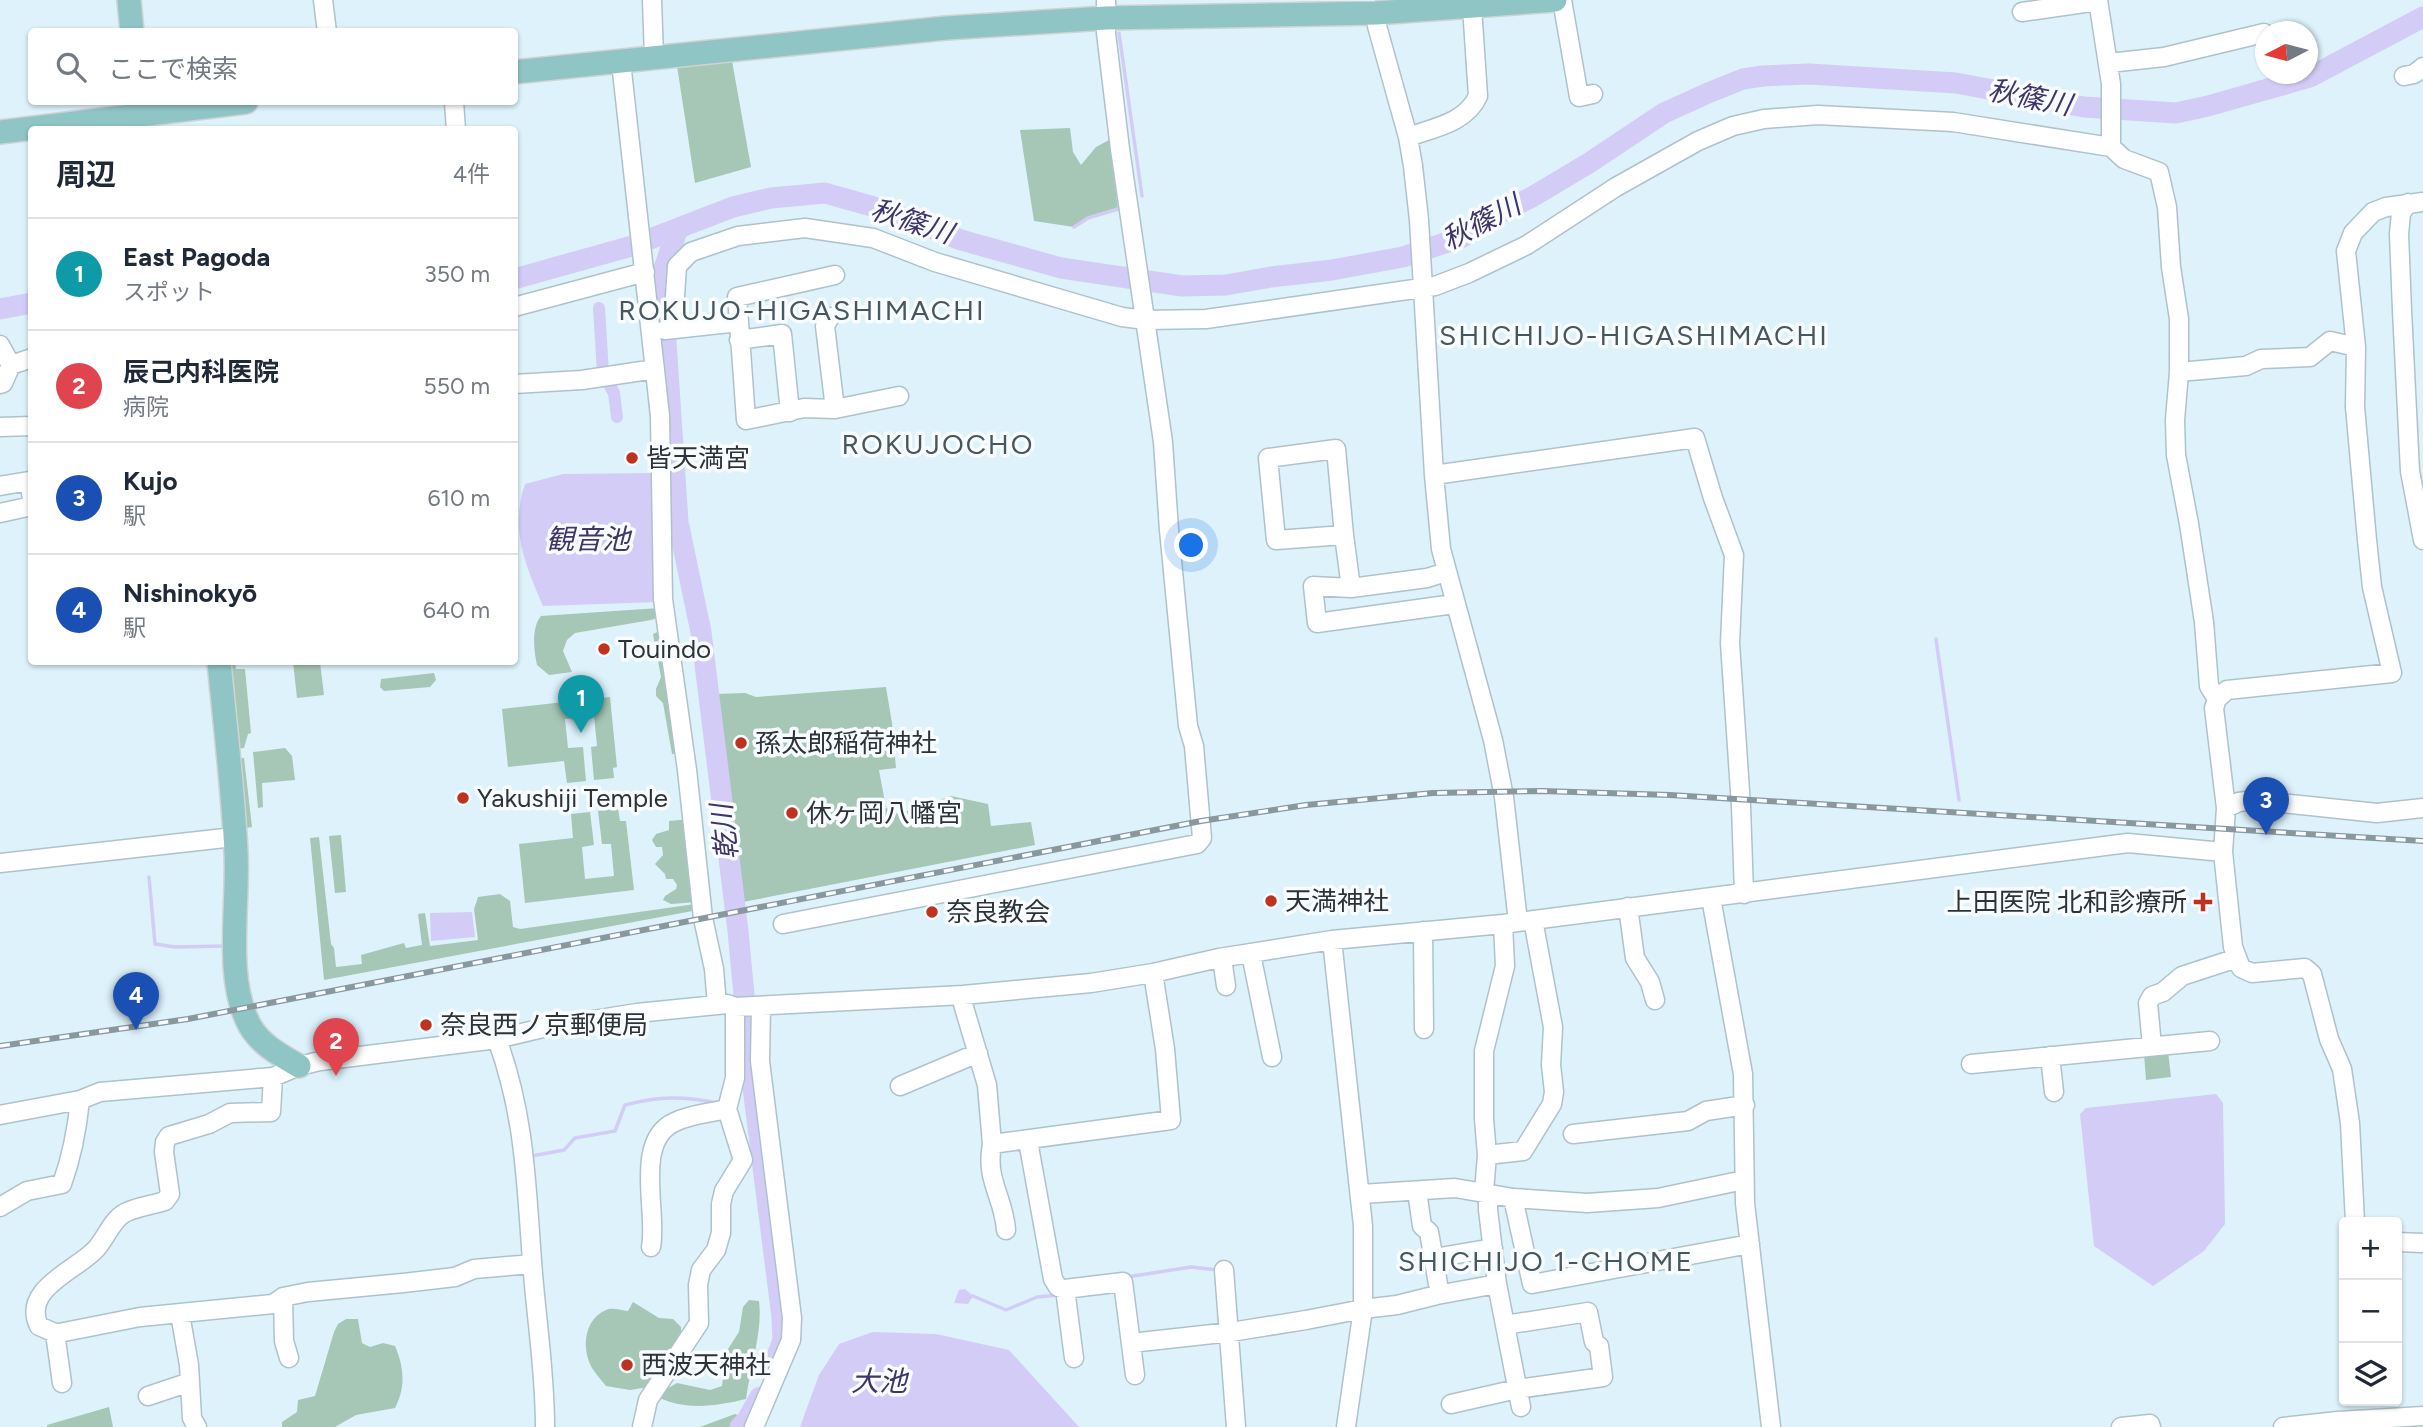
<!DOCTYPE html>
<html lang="ja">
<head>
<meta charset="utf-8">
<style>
  :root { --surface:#fff; --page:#f2f2f3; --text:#1f2937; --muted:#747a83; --line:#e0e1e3; --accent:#111827 }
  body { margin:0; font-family:Figtree,"Noto Sans JP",sans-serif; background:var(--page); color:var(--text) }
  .controls { position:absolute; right:21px; bottom:21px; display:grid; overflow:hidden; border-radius:7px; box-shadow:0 2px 5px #0004 }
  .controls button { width:63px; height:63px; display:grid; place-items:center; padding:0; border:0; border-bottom:2px solid var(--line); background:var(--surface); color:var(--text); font:35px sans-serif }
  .compass { position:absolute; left:2255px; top:21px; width:63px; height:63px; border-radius:50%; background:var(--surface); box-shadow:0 2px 5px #0004; rotate:264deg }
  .you { position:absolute; left:1192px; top:546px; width:24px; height:24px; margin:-18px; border:5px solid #fff; border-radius:50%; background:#1a73e8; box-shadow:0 0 0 10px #1a73e833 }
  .badge { display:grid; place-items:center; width:46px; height:46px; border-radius:50%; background:var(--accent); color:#fff; font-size:23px; font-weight:700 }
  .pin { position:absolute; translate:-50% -58px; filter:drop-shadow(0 2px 4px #0008) }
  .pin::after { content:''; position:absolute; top:37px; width:24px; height:21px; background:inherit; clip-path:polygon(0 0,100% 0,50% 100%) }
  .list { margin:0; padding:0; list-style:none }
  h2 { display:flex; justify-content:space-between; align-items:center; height:91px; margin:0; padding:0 28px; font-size:30px }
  h2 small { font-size:23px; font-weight:400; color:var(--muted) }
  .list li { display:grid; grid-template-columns:46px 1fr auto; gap:21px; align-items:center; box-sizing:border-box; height:112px; padding:0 28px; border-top:2px solid var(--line) }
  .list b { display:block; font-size:26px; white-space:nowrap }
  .list p { margin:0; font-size:23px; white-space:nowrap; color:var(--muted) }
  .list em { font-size:23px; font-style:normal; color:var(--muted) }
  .icon { flex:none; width:38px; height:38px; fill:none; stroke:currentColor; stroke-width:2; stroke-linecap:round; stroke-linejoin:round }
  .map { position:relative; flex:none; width:2423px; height:1427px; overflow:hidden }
  .search { position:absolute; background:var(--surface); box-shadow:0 2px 5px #0004; left:28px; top:28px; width:490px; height:77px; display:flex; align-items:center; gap:18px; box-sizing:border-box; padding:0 24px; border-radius:7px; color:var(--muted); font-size:26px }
  .panel { position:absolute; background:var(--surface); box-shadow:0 2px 5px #0004; left:28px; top:126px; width:490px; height:539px; border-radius:7px }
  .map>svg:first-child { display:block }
</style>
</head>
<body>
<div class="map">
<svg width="2423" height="1427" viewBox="0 0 2423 1427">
  <rect width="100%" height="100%" fill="#ddf2fb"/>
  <path fill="#a6c7b6" d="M 732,61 L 751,167 L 695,183 L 677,66 Z
    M 1070,128 L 1073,152 L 1081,165 L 1096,147 L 1109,140 L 1118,209 L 1088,218 L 1074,227 L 1034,221 L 1020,130 Z
    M 659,608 L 660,617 L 651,620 L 575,633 L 567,640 L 563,651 L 572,672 L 549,675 L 537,665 C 534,651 531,628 541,616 Z
    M 662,630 L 682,753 L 672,754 L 663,703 L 656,696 L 656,689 L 661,677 L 653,634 Z
    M 226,662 L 235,662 L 236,669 L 245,669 L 251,733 L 248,734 L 244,748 L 235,749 Z
    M 293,662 L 320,662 L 324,695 L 297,698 Z
    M 434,673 L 436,680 L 430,687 L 384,691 L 380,687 L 381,679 Z
    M 886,687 L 892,723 L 896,768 L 879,770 L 886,808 L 898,814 L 951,796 L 988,804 L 991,826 L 1031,822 L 1035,845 L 743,902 L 716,694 L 745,693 L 756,697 Z
    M 610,697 L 617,767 L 613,768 L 614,778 L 594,780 L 591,747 L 597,746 L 594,716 L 565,719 L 568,748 L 583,747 L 586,781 L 567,783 L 564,761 L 508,767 L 502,709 Z
    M 285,748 L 292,756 L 295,780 L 262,783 L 263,807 L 258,808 L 253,752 Z
    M 244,758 L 252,827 L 241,829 L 234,759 Z
    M 618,808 L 620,821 L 626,821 L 634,890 L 525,903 L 519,844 L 573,838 L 571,814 L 590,812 L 594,845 L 582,847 L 585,879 L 614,876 L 611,844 L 602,844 L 598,811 Z
    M 690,819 L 697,902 L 671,904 L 663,900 L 665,896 L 676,889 L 677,885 L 673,879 L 666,879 L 665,874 L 655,864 L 663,855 L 662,847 L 656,847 L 652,840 L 656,834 L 669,830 L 669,821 Z
    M 341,835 L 346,892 L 335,893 L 329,836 Z
    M 319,837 L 331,944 L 334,948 L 336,967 L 362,964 L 361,955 L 404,943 L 406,948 L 422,945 L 418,914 L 425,913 L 430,946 L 478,940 L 474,909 L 478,897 L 500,894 L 510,901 L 513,927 L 520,929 L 688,905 L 697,904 L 698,910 L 324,980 L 310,838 Z
    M 2168,1051 L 2171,1077 L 2146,1080 L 2144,1054 Z
    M 749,1300 L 759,1301 C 763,1330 750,1369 746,1399 C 717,1406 686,1411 658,1397 L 663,1391 L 677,1383 L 710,1390 L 722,1386 L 726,1352 L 739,1332 L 743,1307 Z
    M 633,1302 L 659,1318 L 673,1319 L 681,1327 L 681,1338 L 649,1387 L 630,1390 L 606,1386 C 601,1380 596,1374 592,1368 C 581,1349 584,1319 606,1310 C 612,1307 621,1310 628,1311 Z
    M 346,1319 L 358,1319 L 362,1343 L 370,1347 L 383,1343 L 395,1346 C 404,1367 406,1387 395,1408 L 356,1415 L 335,1427 L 282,1427 L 282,1422 L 297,1412 L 298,1400 L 315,1396 L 334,1332 L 338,1324 Z
    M 109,1407 L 113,1427 L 47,1427 L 47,1425 Z
    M 735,1414 L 742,1417 L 741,1423 L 737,1427 L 700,1427 Z"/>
  <path fill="#d3ccf7" d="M 656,473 L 657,602 L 543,606 C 525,563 510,531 525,484 L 563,474 Z
    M 472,912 L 475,937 L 431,941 L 430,913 Z
    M 2216,1094 L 2223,1103 L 2225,1224 L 2204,1251 L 2153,1286 L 2094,1246 L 2080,1114 L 2086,1108 Z
    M 965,1289 L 973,1296 L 968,1304 L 954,1303 L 959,1290 Z
    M 873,1332 L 936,1334 L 1009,1350 L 1079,1427 L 800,1427 L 819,1375 L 839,1344 Z"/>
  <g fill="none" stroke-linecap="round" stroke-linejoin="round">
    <path stroke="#d3ccf7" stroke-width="3.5" d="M 1119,33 L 1142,196
      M 1074,227 L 1088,218 L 1118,209
      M 1936,639 L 1959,800
      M 149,877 L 155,944 L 175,947 L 225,946
      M 532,1156 L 564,1150 L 575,1138 L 615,1131 L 625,1105 C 659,1096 683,1096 717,1103
      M 1127,1277 L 1191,1267 L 1218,1270
      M 973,1296 L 1006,1310 L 1037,1297 L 1060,1295"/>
    <path stroke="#d3ccf7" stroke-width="12" d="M 599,308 L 603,373 L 614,393 L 617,417"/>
    <path stroke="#d3ccf7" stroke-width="21" d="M 677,231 L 663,271 L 663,297 L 678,522 L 701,632 L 738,931 L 752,1080 L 782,1317 L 783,1340 L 775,1361
      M 514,279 L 632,246 L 733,207 L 771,198 L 825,193 L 878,208 L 961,240 L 1061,268 L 1182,286 L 1226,285 L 1271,277 L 1332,270 L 1403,257 L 1463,237 L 1484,221 L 1532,197 L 1589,163 L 1664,113 L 1708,93 L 1743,79 L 1763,76 L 1809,74 L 1956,83 L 2084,107 L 2176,113 L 2208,106 L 2310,77 L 2423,17
      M 0,309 L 32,303
      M 740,1427 L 747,1420 L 760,1397"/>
    <defs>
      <path id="minor" d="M 323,0 L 327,32
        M 652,0 L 654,57
        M 1562,0 L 1579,97 L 1593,94
        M 2098,0 L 2111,84 L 2111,147 L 2124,159 L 2159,172 L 2167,207 L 2171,267 L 2179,319 L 2179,372 L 2175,420 L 2176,455 L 2189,524 L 2204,622 L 2209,686 L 2217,699
        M 2022,12 L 2098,1
        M 1376,13 L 1377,26 L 1408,137 L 1413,166 L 1419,220 L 1434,475 L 1441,549 L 1493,740 L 1504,797 L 1518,922
        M 621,62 L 660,416 L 663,599 L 687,770 L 703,918 L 714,969 L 717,1005
        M 2109,63 L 2164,57 L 2264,33
        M 2404,76 L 2414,74 L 2423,67
        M 454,102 L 456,130
        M 1408,137 C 1433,128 1466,123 1478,96 L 1472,7
        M 2408,203 L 2401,213 L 2399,234 L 2402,310 L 2410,471 L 2423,540
        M 514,307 L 645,272
        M 830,317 L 825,326 L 835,409
        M 739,322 L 746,420 L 804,408 L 835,409 L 899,396
        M 676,329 L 675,296 L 677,266 L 691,252 L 738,236 L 805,228 L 873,238 L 935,262 L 1122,317 L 1146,320 L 1206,319 L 1435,286 L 1469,273 L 1527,245 L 1616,187 L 1698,141 L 1733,126 L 1764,119 L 1818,115 L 1953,122 L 2111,147
        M 665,330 L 739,322 L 737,297 L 835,275
        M 739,340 L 782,334 L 790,412
        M 0,345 L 11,365
        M 2179,372 L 2246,366 L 2261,359 L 2310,357 L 2330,341 L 2356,347
        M 0,384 L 3,383 L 11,365 L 32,358
        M 514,384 L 582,380 L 655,369
        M 0,427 L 32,426
        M 1434,475 L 1695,438 L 1713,498 L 1734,555 L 1730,643 L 1741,806 L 1744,894
        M 0,486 L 29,481 L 32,499
        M 0,513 L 32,506
        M 1344,535 L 1276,540 L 1268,458 L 1336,449 L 1344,535 L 1351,588 L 1427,578 L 1446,572
        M 1351,588 L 1313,586 L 1317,623 L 1454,604
        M 2226,808 L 2239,802 L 2253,800 L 2377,813 L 2423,808
        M 0,863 L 234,837
        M 1711,898 L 1743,1074 L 1745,1203 L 1771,1427
        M 1628,907 L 1635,958 L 1650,982 L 1655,1000
        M 783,924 L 1197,844 L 1202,838 L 1194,746 L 1188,726 L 1169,530 L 1163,442 L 1120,149 L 1106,33 L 1106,0
        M 1423,931 L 1424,1029
        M 1332,940 L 1363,1226 L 1363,1309 L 1346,1427
        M 1251,954 L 1272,1057
        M 1222,958 L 1226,986
        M 963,995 L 963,1004 L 987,1085 L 992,1144 L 1171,1120 L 1165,1049 L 1153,973
        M 497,1039 C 525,1116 526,1181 532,1261 C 536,1318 545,1369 545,1427
        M 2152,1046 L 2148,1003 L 2152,996 L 2163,992 L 2182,976 L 2237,958
        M 2050,1056 L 2054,1092
        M 1971,1064 L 2210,1041
        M 273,1077 L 271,1112 L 230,1113 L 209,1124 L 169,1136 L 165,1142 L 164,1152 L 170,1194 L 165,1201 C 153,1205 134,1207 123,1214 C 112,1221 105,1239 96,1249 C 77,1270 21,1289 39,1326 L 55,1333 L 59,1333 L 140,1317 L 273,1304 L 283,1297 L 308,1292 L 403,1283 L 455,1277 L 474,1269 L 532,1264
        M 900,1086 L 978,1053
        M 0,1115 L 80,1100
        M 1573,1134 L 1688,1121 L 1706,1111 L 1745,1105
        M 1028,1141 L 1053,1279 L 1058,1287 L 1065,1289 L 1123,1282 L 1135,1375
        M 992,1144 C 985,1181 1004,1197 1006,1230
        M 1487,1155 L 1523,1151 L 1552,1104 L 1554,1092 L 1551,1065 L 1553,1027 L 1533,920
        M 1417,1191 L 1422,1226 L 1429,1232 L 1438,1284
        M 1484,1192 L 1487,1155 L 1484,1119 L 1484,1051 L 1505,966 L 1503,924
        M 1488,1193 L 1488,1210 L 1497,1284 L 1521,1407
        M 1361,1194 L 1455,1188 L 1513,1198 L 1587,1203 L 1658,1198 L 1744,1180
        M 1513,1198 L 1532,1284 L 1750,1244
        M 0,1207 L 27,1191 L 62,1184 C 72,1156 77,1130 80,1100 L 100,1092 L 273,1077 L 299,1066 L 320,1061 L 497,1039 L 543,1028 L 637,1013 L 727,1004 L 735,1007 L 963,995 L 1091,983 L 1153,973 L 1219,958 L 1332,940 L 1503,924 L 2128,843 L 2223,852
        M 2355,1222 L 2350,1123 L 2342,1069 L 2329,1039 L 2312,974 L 2305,968 L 2252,973 L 2241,968 L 2233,947 L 2223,852 L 2226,808 L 2214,708 L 2217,699 L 2227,690 L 2392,673 L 2372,587 L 2367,540 L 2355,407 L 2356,347 L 2346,251 L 2353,233 L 2373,212 L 2386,207 L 2423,202
        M 2397,1242 L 2423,1243
        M 651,1247 C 658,1213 633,1140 675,1122 C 691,1114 710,1113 727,1109
        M 1434,1258 L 1493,1248
        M 1224,1270 L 1236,1427
        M 1065,1289 L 1074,1358
        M 283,1297 L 284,1341 L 289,1358
        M 180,1314 L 189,1365 L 192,1418 L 197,1427
        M 55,1333 L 62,1383
        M 1131,1343 L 1231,1332 L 1306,1320 L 1363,1309 L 1397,1305 L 1437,1295 L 1497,1284
        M 148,1396 L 190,1382
        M 1451,1404 L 1517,1389 L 1603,1377 L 1599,1346 L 1594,1342 L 1588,1312 L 1505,1325
        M 642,1427 L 648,1400 L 699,1323 L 698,1285 L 701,1270 L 716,1250 L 721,1233 L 721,1204 L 724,1191 L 743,1160 L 727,1109 L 735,1078 L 735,1007
        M 754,1427 L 791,1340 L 792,1318 L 760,1061 L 761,1006
        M 2121,1427 L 2150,1424 L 2151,1427
        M 2283,1427 L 2338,1421 L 2423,1416"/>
      <path id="major" d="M 129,0 L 132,32
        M 514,72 L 946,28 L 1106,18 L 1376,13 L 1555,0
        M 0,132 L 246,102
        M 219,662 C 225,725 233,789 236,852 C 239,904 224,979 250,1026 C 261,1045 280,1055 299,1066"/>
    </defs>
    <use href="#minor" stroke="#afc2cb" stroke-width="21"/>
    <use href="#major" stroke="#d1d2d3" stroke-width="26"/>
    <use href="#minor" stroke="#fff" stroke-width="18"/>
    <use href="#major" stroke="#90c5c5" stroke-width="23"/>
    <defs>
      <path id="rail" d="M 0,1046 L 188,1019 L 1201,821 L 1306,805 L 1433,793 L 1542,791 L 1670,795 L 2423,841"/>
    </defs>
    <use href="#rail" stroke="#89989f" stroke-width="6"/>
    <use href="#rail" stroke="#f8fcfe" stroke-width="3.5" stroke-dasharray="10" stroke-linecap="butt"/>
  </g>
  <g fill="#be3220" stroke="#f8fcfe" stroke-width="2.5">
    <circle cx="632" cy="458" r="7"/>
    <circle cx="604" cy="649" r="7"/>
    <circle cx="741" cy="743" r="7"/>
    <circle cx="463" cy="798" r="7"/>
    <circle cx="792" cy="813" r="7"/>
    <circle cx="1271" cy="901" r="7"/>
    <path d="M2199.5 891.5h7v7h7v7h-7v7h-7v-7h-7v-7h7z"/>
    <circle cx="932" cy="912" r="7"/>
    <circle cx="426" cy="1025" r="7"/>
    <circle cx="627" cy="1365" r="7"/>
  </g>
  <g text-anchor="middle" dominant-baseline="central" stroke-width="7" stroke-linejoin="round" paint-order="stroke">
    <g font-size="26" fill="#2c3438" stroke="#f8fcfe" text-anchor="start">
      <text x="646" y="458">皆天満宮</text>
      <text x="618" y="649">Touindo</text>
      <text x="755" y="743">孫太郎稲荷神社</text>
      <text x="477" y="798">Yakushiji Temple</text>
      <text x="806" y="813">休ヶ岡八幡宮</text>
      <text x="1285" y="901">天満神社</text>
      <text x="2187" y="902" text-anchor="end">上田医院 北和診療所</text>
      <text x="946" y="912">奈良教会</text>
      <text x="440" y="1025">奈良西ノ京郵便局</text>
      <text x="641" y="1365">西波天神社</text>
    </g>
    <g font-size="28" font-style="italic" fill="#413469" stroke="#f8fcfe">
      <text transform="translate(2030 97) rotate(11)">秋篠川</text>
      <text transform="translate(912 221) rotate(18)">秋篠川</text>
      <text transform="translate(1481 222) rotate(-28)">秋篠川</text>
      <text x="588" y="539">観音池</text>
      <text transform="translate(724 832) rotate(-97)">乾川</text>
      <text x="879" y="1381">大池</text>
    </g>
    <g font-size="28" letter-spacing="2" fill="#46575f" stroke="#f8fcfe">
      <text x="802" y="310">ROKUJO-HIGASHIMACHI</text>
      <text x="1634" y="335">SHICHIJO-HIGASHIMACHI</text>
      <text x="938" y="444">ROKUJOCHO</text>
      <text x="1546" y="1261">SHICHIJO 1-CHOME</text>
    </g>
  </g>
</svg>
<div class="controls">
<button>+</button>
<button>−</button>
<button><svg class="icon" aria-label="layers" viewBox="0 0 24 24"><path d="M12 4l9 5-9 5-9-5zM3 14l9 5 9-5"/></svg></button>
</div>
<svg class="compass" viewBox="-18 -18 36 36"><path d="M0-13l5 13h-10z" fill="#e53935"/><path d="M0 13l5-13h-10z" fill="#747a83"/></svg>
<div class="you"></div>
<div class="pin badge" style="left:581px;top:733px;background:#0f9aa8">1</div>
<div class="pin badge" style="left:336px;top:1076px;background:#e0444e">2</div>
<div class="pin badge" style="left:2266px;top:835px;background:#1a4fb4">3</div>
<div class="pin badge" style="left:136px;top:1030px;background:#1a4fb4">4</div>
<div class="search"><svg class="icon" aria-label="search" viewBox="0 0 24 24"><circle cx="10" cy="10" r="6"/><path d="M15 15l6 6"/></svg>ここで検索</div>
<section class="panel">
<h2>周辺<small>4件</small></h2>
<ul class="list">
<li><span class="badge" style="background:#0f9aa8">1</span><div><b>East Pagoda</b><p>スポット</p></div><em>350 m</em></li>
<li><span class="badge" style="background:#e0444e">2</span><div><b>辰己内科医院</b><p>病院</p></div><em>550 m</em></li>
<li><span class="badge" style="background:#1a4fb4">3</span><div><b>Kujo</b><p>駅</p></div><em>610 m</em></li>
<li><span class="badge" style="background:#1a4fb4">4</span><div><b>Nishinokyō</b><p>駅</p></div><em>640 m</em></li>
</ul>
</section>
</div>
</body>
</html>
